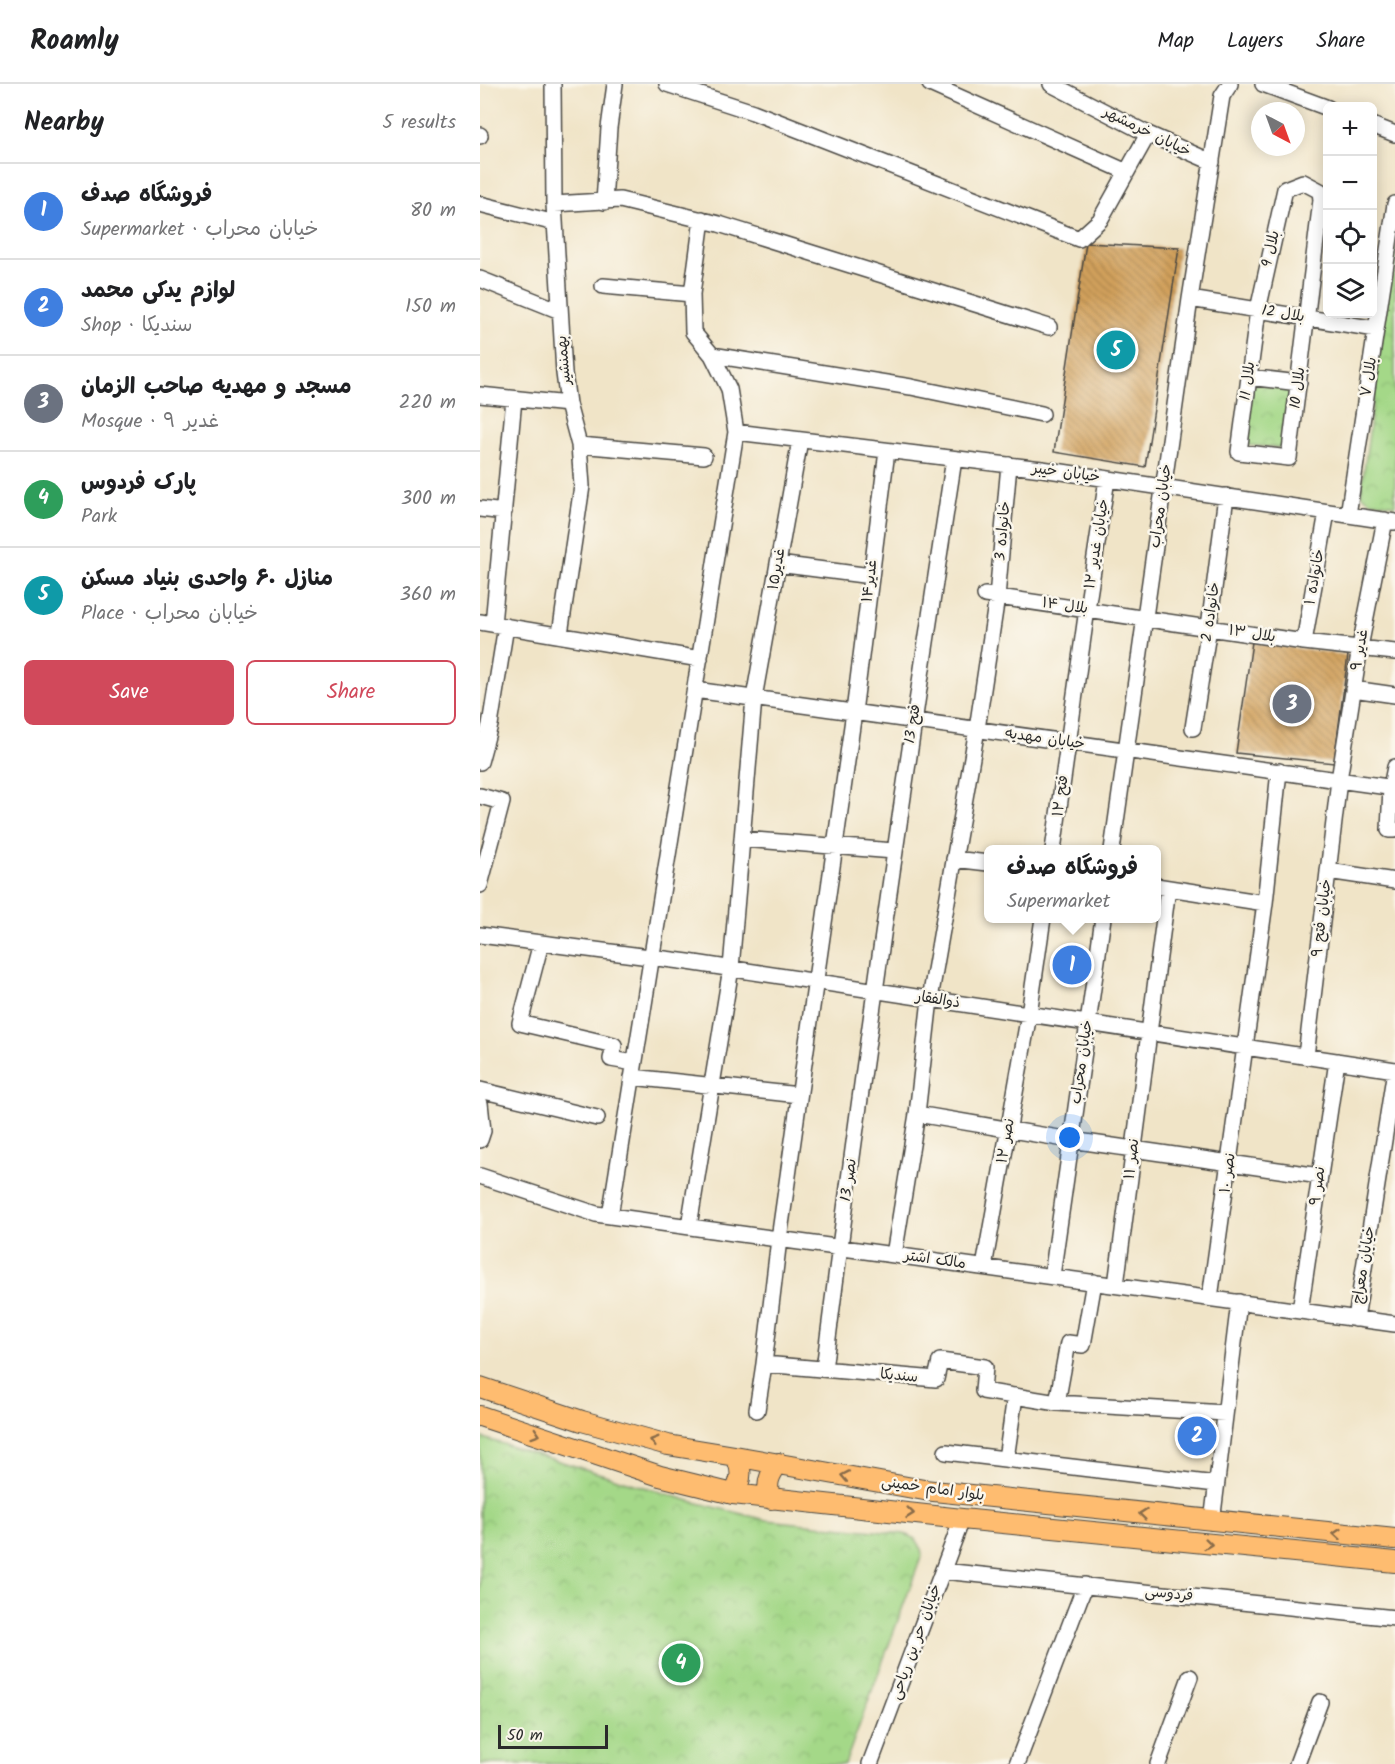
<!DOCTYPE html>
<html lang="en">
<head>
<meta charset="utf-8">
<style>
  :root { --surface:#fff; --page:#f6f6f6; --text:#202124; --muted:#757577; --line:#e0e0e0; --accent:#d1495b }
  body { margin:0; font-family:Kalam,"Playpen Sans Arabic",sans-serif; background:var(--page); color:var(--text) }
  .controls { position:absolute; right:18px; top:18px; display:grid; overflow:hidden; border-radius:9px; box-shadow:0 3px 15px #0003 }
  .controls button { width:54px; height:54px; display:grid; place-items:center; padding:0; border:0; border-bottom:2px solid var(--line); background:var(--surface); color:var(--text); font:30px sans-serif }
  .compass { position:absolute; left:771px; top:18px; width:54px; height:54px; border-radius:50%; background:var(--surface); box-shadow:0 3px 15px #0003; rotate:139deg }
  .scale { position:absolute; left:18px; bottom:15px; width:110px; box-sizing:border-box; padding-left:6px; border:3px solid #2b2b2b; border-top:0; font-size:16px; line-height:21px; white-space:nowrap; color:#2b2b2b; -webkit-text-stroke:4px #fbf7ec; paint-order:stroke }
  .you { position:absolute; left:590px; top:1054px; width:21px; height:21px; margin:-15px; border:4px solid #fff; border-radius:50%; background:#1a73e8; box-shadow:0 0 0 9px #1a73e833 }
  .badge { display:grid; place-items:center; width:39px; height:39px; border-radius:50%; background:var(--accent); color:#fff; font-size:20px; font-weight:700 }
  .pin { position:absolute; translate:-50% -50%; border:3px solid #fff; box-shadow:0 2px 6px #0006 }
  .popup { position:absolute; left:504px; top:761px; width:177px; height:78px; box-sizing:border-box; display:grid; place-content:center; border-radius:9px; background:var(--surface); filter:drop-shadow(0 2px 4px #0005); font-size:20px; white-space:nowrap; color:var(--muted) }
  .popup b { font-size:22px; color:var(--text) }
  .popup::after { content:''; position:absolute; left:50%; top:100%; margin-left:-12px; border:12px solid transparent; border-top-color:var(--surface) }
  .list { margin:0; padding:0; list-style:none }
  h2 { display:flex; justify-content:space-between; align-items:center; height:78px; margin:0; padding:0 24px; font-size:26px }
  h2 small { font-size:20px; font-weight:400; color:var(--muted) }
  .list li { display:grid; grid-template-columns:39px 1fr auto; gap:18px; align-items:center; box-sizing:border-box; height:96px; padding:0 24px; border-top:2px solid var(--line) }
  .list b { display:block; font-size:22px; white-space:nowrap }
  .list p { margin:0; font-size:20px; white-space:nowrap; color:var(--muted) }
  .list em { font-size:20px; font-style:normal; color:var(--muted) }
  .actions { display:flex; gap:12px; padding:18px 24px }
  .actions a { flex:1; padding:14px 0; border:2px solid var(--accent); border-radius:9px; text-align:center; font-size:21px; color:var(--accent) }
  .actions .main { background:var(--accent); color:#fff }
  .icon { flex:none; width:33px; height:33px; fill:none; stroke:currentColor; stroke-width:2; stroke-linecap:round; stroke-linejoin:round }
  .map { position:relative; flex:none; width:915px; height:1680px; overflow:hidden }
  header { display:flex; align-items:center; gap:36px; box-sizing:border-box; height:84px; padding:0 30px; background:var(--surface); border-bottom:2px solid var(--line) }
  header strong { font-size:28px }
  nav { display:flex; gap:33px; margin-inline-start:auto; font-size:21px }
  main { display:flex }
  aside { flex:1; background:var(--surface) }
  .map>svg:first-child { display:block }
</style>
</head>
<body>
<header>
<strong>Roamly</strong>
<nav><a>Map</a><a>Layers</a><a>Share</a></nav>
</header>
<main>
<aside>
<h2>Nearby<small>5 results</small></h2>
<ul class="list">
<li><span class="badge" style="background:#3f7fe0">1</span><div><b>فروشگاه صدف</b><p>Supermarket · خیابان محراب</p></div><em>80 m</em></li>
<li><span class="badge" style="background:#3f7fe0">2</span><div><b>لوازم یدکی محمد</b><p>Shop · سندیکا</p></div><em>150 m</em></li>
<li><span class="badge" style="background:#6b7280">3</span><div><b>مسجد و مهدیه صاحب الزمان</b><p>Mosque · غدیر ۹</p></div><em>220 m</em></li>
<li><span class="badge" style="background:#2e9e5b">4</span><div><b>پارک فردوس</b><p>Park</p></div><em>300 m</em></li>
<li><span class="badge" style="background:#0f9aa8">5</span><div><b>منازل ۶۰ واحدی بنیاد مسکن</b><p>Place · خیابان محراب</p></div><em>360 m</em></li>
</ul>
<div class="actions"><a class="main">Save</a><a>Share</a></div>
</aside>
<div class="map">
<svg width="915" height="1680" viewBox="0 0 915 1680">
  <defs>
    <pattern id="park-crowns" width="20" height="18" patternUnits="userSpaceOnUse" patternTransform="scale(1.5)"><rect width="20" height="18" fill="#a4d888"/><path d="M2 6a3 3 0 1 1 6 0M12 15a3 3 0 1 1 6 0" fill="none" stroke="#8dba76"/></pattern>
    <pattern id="building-back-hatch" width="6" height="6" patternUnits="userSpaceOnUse" patternTransform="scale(1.5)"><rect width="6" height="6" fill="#d1a05b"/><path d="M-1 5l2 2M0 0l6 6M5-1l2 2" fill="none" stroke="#aa834b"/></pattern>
  </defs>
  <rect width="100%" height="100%" fill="#fbf7ec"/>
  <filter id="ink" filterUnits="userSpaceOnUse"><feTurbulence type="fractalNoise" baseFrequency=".0167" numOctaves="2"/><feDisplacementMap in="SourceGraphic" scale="12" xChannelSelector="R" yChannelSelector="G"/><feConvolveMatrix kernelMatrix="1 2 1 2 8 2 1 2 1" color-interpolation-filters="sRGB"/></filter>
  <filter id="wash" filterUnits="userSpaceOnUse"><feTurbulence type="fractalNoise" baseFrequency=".008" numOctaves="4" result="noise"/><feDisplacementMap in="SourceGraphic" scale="24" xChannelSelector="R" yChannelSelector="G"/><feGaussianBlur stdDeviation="1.35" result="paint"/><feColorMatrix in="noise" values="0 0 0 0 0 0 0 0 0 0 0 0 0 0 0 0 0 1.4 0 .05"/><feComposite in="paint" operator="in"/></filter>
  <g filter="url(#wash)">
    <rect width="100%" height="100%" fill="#f0e4c7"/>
    <path fill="url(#park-crowns)" stroke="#68825a" stroke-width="1.5" d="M 915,164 L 915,421 L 890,417 L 881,410 L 913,165 Z
      M 773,299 L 812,304 L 803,364 L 764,361 Z
      M 0,1353 L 210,1417 L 286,1436 L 424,1450 C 436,1453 441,1459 442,1471 L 365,1680 L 0,1680 Z"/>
    <g id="blocks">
      <path fill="url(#building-back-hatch)" d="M 606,159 L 699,164 L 665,383 L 574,368 Z
        M 772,558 L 868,571 L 854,679 L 756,669 Z"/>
    </g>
  </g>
  <g filter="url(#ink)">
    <use href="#blocks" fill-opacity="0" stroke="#494742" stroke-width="1.5"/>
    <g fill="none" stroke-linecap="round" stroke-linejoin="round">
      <defs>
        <path id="minor" d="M 73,0 L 74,120 L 84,289 L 88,320 L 99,361 L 102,402 L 80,550
          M 187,0 L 273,28 L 599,155 L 620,136 L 668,50
          M 450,0 L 647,88
          M 571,0 L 668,50 L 732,78
          M 783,0 L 848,24
          M 892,41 L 915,50
          M 0,51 L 0,52
          M 823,98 L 840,107 L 841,116 L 809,374 L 759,368 L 778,226 L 805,105 Z
          M 124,118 L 129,44 L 135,0
          M 0,120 L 75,139
          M 74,120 L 140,116 L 239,140 L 569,243
          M 0,195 L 80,227
          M 123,202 L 212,210
          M 710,215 L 896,245
          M 232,271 L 431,303 L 562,330
          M 769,293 L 819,299
          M 0,311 L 88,320
          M 256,348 L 562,385 L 915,438
          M 99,361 L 224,372
          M 407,367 L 374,628 L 299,1155 L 284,1280 L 456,1295 L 460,1277 L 505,1283 L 503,1307 L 577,1319 L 745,1329
          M 0,425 L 24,428
          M 868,431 L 915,120
          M 298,480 L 391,492
          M 505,511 L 824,558 L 915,568
          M 0,538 L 220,575
          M 13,540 L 34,315
          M 824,558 L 847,428
          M 873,605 L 915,611
          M 215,606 L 915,704
          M 713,644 L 729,543 L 746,412
          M 0,678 L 10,641 L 26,542
          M 915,683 L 911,703 L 909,746 L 915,746
          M 0,712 L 22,718 L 0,801
          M 262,755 L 414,767
          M 573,766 L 607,525 L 627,395
          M 632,766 L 710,215 L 742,12 L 750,0
          M 474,775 L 508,779
          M 848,787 L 915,797
          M 676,802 L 785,819
          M 0,851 L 208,878 L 915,986
          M 61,859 L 40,939 L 134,961 L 131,975 L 154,979
          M 826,972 L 859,696 L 880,563 L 905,436
          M 152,993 L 319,1011
          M 0,1006 L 117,1034
          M 0,1019 L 3,1047 L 0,1056
          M 437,1030 L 591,1056 L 840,1092
          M 0,1092 L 116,1130 L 915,1240
          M 130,1132 L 256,348 L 249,305 L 232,271 L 213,248 L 212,210 L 222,135
          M 209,1142 L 251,884 L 274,614 L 320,356
          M 414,1171 L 437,1030 L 450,915 L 497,645 L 517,513 L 529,381
          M 504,1183 L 549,930 L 563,834
          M 572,1192 L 623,834
          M 636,1201 L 688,804
          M 730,1214 L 785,819 L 799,687
          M 820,1227 L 857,977
          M 876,1235 L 915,986
          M 344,1285 C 383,981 427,678 474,375
          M 577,1319 L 588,1259 L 603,1261 L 614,1198
          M 277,1326 L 284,1280
          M 466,1368 L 736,1400
          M 526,1375 L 535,1312
          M 732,1438 L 759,1218
          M 463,1487 L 915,1534
          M 390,1680 L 482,1435
          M 537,1680 L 605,1501
          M 678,1680 L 710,1593
          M 817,1680 L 840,1618"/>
        <path id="major" d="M 0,1303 L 102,1337 L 188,1361 L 255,1372 L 444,1406 L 915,1455
          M 0,1332 L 180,1392 L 253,1410 L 482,1435 L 915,1478
          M 253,1410 C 262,1397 263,1385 255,1372
          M 291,1415 C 285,1401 289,1390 299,1379"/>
      </defs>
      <use href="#minor" stroke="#494742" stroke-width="18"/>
      <use href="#major" stroke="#494742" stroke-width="22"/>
      <use href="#minor" stroke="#fff" stroke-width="15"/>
      <use href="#major" stroke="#febc70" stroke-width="20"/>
    </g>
    <defs><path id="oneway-chevron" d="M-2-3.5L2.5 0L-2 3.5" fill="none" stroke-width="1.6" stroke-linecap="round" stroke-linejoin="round" transform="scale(1.5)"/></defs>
    <g stroke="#8a6c4a">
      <use href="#oneway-chevron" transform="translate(56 1350) rotate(18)"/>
      <use href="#oneway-chevron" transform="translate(174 1357) rotate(-164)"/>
      <use href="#oneway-chevron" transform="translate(365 1392) rotate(-169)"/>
      <use href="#oneway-chevron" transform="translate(430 1429) rotate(6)"/>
      <use href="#oneway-chevron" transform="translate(663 1430) rotate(-174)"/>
      <use href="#oneway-chevron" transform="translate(857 1450) rotate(-175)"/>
      <use href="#oneway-chevron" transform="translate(728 1460) rotate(6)"/>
    </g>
  </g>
  <g text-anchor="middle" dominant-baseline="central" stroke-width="5" stroke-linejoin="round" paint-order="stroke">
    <g font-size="15" fill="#2b2b2b" stroke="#fbf7ec">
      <text transform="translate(667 48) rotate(26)">خیابان خرمشهر</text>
      <text transform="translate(791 165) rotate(-77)">بلال 9</text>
      <text transform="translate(803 230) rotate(9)">بلال 12</text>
      <text transform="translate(84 276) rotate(-95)">بهمنشیر</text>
      <text transform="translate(889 293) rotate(-81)">بلال ۷</text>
      <text transform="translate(768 297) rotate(-83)">بلال 11</text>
      <text transform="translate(818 304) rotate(-83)">بلال 10</text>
      <text transform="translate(586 389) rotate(8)">خیابان خیبر</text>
      <text transform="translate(681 422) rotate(-82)">خیابان محراب</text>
      <text transform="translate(523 447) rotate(-85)">خانواده 3</text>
      <text transform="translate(617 460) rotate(-81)">خیابان غدیر ۱۲</text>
      <text transform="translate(297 485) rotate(-80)">غدیر۱۵</text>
      <text transform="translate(835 493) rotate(-80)">خانواده ۱</text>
      <text transform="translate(390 497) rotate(-83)">غدیر۱۴</text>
      <text transform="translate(585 522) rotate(8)">بلال ۱۴</text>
      <text transform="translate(731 528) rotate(-82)">خانواده 2</text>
      <text transform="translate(772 550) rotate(9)">بلال ۱۳</text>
      <text transform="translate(880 566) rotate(-80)">غدیر ۹</text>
      <text transform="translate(433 640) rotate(-81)">فتح 13</text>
      <text transform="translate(565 655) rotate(8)">خیابان مهدیه</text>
      <text transform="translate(581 712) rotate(-82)">فتح ۱۲</text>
      <text transform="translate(842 834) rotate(-83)">خیابان فتح ۹</text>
      <text transform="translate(458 916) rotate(9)">ذوالفقار</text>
      <text transform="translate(602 978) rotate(-82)">خیابان محراب</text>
      <text transform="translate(526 1057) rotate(-80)">نصر ۱۲</text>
      <text transform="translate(652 1075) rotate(-83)">نصر ۱۱</text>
      <text transform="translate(748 1089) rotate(-82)">نصر ۱۰</text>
      <text transform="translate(369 1096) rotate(-82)">نصر 13</text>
      <text transform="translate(838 1102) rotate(-82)">نصر ۹</text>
      <text transform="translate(455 1176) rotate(8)">مالک اشتر</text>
      <text transform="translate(884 1181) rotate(-81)">خیابان معراج</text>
      <text transform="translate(419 1292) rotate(5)">سندیکا</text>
      <text transform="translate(453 1405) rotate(8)">بلوار امام خمینی</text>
      <text transform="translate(689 1510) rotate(6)">فردوسی</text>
      <text transform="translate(436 1558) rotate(-70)">خیابان حر بن ریاحی</text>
    </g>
  </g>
</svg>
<div class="controls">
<button>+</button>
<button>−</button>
<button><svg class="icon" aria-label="locate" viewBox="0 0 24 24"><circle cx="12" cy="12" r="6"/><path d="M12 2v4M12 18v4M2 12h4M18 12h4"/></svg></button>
<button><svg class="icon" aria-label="layers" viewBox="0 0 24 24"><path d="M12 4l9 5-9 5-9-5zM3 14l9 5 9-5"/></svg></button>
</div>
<svg class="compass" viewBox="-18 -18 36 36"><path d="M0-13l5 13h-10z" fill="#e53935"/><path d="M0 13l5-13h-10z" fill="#757577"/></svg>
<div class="scale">50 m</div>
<div class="you"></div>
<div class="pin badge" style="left:592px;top:881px;background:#3f7fe0">1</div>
<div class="popup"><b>فروشگاه صدف</b>Supermarket</div>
<div class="pin badge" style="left:717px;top:1352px;background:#3f7fe0">2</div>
<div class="pin badge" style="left:812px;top:620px;background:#6b7280">3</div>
<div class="pin badge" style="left:201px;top:1579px;background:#2e9e5b">4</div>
<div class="pin badge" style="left:636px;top:266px;background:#0f9aa8">5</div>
</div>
</main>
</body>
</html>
